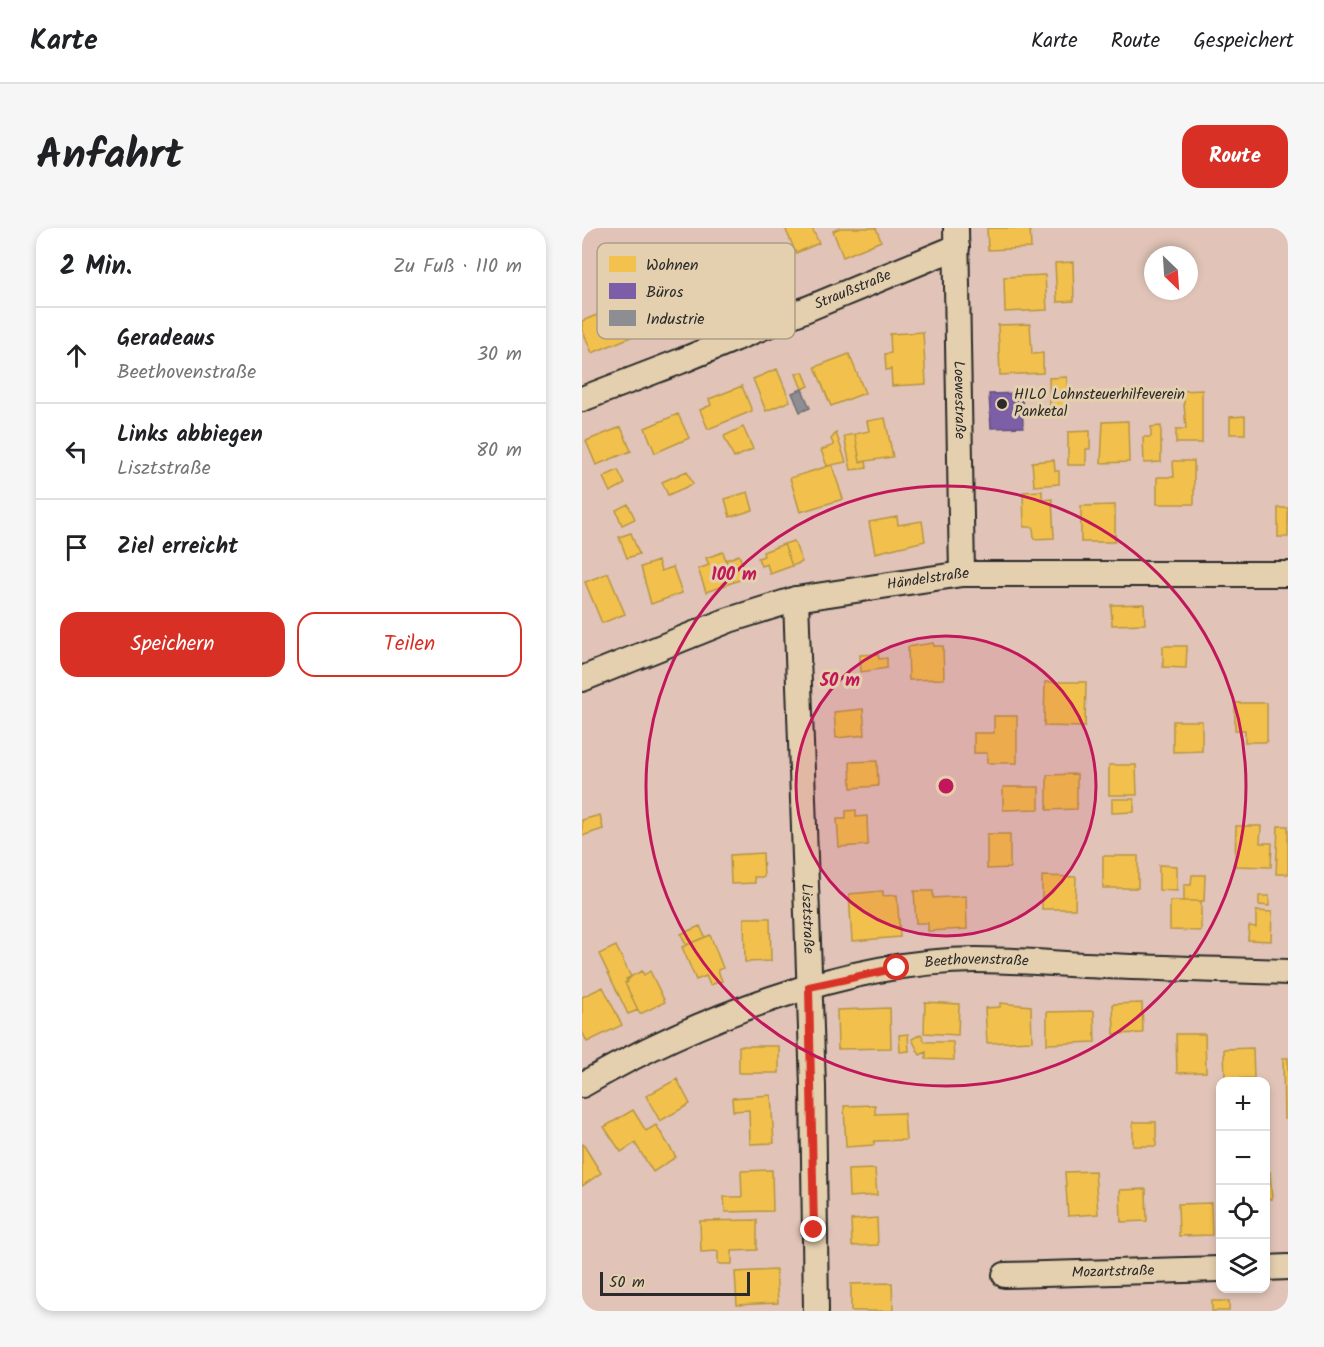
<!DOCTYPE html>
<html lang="de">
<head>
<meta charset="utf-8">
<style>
  :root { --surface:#fff; --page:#f6f6f6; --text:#202124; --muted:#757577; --line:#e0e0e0; --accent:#d93025 }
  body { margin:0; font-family:Kalam,sans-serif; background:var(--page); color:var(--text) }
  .controls { position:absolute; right:18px; bottom:18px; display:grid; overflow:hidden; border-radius:12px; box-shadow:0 3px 9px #0003 }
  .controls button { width:54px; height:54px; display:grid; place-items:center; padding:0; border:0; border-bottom:2px solid var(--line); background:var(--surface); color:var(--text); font:30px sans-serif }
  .compass { position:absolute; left:562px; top:18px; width:54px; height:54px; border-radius:50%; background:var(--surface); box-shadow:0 3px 9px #0003; rotate:155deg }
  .scale { position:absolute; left:18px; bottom:15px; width:150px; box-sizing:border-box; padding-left:6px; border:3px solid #2b2b2b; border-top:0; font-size:16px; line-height:21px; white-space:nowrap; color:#2b2b2b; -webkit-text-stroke:4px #e4cfae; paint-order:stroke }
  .stop { position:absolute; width:18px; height:18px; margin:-14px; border:4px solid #d93025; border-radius:50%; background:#fff }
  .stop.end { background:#d93025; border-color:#fff; box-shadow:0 2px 6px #0008 }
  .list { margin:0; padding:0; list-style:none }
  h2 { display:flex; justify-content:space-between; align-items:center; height:78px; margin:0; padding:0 24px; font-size:26px }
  h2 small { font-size:20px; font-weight:400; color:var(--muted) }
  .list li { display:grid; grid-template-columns:39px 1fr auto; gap:18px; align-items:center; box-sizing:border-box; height:96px; padding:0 24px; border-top:2px solid var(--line) }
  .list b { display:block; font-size:22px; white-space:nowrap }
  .list p { margin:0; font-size:20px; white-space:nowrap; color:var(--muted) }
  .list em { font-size:20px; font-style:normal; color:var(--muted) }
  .actions { display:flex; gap:12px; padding:18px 24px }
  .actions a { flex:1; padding:14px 0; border:2px solid var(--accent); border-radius:18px; text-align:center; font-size:21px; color:var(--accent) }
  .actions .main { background:var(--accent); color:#fff }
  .icon { flex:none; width:33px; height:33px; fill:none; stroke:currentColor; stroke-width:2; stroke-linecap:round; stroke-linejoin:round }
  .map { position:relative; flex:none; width:706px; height:1083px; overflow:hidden; border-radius:18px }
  header { display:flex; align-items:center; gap:36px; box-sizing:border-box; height:84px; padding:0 30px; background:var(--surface); border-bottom:2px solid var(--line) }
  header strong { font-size:28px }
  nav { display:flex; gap:33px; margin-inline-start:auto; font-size:21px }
  .intro { display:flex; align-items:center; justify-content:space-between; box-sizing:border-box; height:144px; padding:0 36px }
  h1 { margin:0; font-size:42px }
  .button { padding:15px 27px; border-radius:18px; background:var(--accent); color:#fff; font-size:21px; font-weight:700 }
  main { display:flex; gap:36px; padding:0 36px }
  aside { flex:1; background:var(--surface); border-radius:18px; box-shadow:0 3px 9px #0003 }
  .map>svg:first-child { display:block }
</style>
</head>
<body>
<header>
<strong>Karte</strong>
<nav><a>Karte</a><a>Route</a><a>Gespeichert</a></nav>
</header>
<div class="intro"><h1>Anfahrt</h1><a class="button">Route</a></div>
<main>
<aside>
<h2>2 Min.<small>Zu Fuß · 110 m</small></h2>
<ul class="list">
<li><svg class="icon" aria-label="ahead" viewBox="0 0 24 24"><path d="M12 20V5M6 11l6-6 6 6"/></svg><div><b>Geradeaus</b><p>Beethovenstraße</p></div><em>30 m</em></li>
<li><svg class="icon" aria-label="left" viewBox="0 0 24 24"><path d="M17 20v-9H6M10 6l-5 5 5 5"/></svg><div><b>Links abbiegen</b><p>Lisztstraße</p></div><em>80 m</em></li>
<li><svg class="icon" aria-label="arrive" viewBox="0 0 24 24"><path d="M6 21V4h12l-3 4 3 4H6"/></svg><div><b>Ziel erreicht</b></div></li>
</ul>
<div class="actions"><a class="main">Speichern</a><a>Teilen</a></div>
</aside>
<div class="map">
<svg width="706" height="1083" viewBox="0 0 706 1083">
  <rect width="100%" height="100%" fill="#e1c4b7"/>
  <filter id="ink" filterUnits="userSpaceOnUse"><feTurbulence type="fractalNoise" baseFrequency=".0167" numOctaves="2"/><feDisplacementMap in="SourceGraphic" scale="12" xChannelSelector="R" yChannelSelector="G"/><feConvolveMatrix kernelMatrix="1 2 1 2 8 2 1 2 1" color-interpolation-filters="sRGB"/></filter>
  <g filter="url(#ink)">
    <path fill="#f2c14e" stroke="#b69444" stroke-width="1.5" d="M 203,0 L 230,0 L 237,15 L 214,25 Z
      M 258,0 L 294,0 L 299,13 L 261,29 L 251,3 Z
      M 405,0 L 448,0 L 449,20 L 406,22 Z
      M 491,34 L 492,73 L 475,74 L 473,35 Z
      M 463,47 L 465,82 L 423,84 L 422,49 Z
      M 32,80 L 38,94 L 42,92 L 49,109 L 10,125 L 0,101 L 0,93 Z
      M 448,96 L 450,126 L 461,125 L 461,145 L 418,147 L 416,97 Z
      M 341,104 L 344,156 L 310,158 L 309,141 L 304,142 L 303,126 L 309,125 L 308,106 Z
      M 267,126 L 283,165 L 249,178 L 233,139 Z
      M 195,141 L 208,173 L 184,183 L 171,151 Z
      M 221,144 L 227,158 L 220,161 L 214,146 Z
      M 485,149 L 486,181 L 468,181 L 467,150 Z
      M 160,158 L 170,183 L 126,201 L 118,182 L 129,177 L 127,171 Z
      M 620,162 L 620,215 L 594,215 L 594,201 L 604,201 L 601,163 Z
      M 96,186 L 107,210 L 73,225 L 63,200 Z
      M 663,188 L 663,206 L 648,206 L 648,189 Z
      M 303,190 L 311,229 L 278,234 L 273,206 L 287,203 L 285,193 Z
      M 546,193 L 547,234 L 519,235 L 521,194 Z
      M 579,198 L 579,234 L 562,235 L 561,209 L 569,209 L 569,199 Z
      M 39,199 L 49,223 L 14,237 L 4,213 Z
      M 161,199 L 171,221 L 152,230 L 142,208 Z
      M 508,203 L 508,221 L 504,221 L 504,237 L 486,237 L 486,204 Z
      M 254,205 L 264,234 L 245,238 L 239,222 L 252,217 L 249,211 Z
      M 273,206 L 278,234 L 284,233 L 285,240 L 269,242 L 262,208 Z
      M 472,232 L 473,243 L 477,243 L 477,256 L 452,258 L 450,234 Z
      M 591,233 L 612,233 L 612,276 L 575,276 L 575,249 L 592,249 Z
      M 250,237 L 261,271 L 218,284 L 208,250 Z
      M 36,242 L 43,256 L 28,264 L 21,249 Z
      M 105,243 L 111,256 L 86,267 L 80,254 Z
      M 460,263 L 460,272 L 470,271 L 472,310 L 452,311 L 451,299 L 442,299 L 441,264 Z
      M 166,264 L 171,282 L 148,289 L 143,271 Z
      M 46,276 L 53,291 L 40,297 L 34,282 Z
      M 533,277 L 533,314 L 499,314 L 499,278 Z
      M 696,280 L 706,280 L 706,309 L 696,309 Z
      M 315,289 L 316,297 L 340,293 L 343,313 L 293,325 L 287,294 Z
      M 49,305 L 57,326 L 45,330 L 37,309 Z
      M 212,313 L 220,334 L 210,338 L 202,316 Z
      M 202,316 L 210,338 L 188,346 L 185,336 L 179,338 L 176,330 L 182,328 L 181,324 Z
      M 141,324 L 152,354 L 124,364 L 116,341 L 127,337 L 124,330 Z
      M 157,327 L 165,349 L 152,354 L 144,332 Z
      M 76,333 L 79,343 L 91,339 L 100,365 L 69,376 L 59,339 Z
      M 26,345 L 43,386 L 20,395 L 3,354 Z
      M 562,376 L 563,396 L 530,397 L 529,377 Z
      M 351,415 L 352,418 L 361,418 L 362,451 L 327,452 L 326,419 Z
      M 581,418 L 605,418 L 604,440 L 581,439 Z
      M 296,426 L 297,431 L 305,430 L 305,440 L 279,444 L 278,427 Z
      M 463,454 L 504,454 L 503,499 L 462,498 Z
      M 653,475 L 685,475 L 685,514 L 663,514 L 663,502 L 653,502 Z
      M 281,481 L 283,507 L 254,510 L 252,484 Z
      M 412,488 L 435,488 L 435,535 L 405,535 L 405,525 L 392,525 L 392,505 L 412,505 Z
      M 591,493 L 620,493 L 620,523 L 591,524 Z
      M 295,533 L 296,558 L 269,560 L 268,534 Z
      M 527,537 L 554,537 L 555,567 L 527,567 Z
      M 495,546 L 495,581 L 465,582 L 465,547 Z
      M 421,559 L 457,559 L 457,581 L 421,582 Z
      M 530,571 L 552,571 L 552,584 L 530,585 Z
      M 274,582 L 274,589 L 285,588 L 286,617 L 257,619 L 255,591 L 264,591 L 264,583 Z
      M 18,587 L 21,601 L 0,608 L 0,592 Z
      M 654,598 L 679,598 L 678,615 L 690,615 L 689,639 L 653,638 Z
      M 696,598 L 706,598 L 706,646 L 694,646 Z
      M 405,606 L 428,606 L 428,640 L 405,641 Z
      M 181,625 L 182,649 L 172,649 L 173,655 L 149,656 L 148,627 Z
      M 521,628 L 556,628 L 556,660 L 521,660 Z
      M 577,637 L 595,638 L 595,663 L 577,662 Z
      M 610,647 L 623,647 L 622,673 L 602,673 L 602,657 L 609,657 Z
      M 460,648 L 494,649 L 493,681 L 460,681 Z
      M 301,663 L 301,668 L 315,667 L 318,709 L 270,713 L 267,666 Z
      M 332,663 L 351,663 L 351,670 L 384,668 L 385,701 L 346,703 L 346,695 L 334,695 Z
      M 677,668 L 687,668 L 687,678 L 677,677 Z
      M 588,673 L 619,673 L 619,703 L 588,702 Z
      M 674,683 L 690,684 L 689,713 L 666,712 L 667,698 L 674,699 Z
      M 162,690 L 188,690 L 189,733 L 163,734 Z
      M 118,698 L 123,709 L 104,717 L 99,706 Z
      M 128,707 L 141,740 L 136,742 L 140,753 L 128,757 L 124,748 L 114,752 L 100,719 Z
      M 34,718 L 49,749 L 43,755 L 56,782 L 46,786 L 17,726 Z
      M 60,743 L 62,747 L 68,743 L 83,774 L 58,786 L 43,755 L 46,754 L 44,751 Z
      M 21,759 L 40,797 L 5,814 L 0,803 L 0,769 Z
      M 343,774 L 377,776 L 376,807 L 342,805 Z
      M 418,775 L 449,778 L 450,813 L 405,815 L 403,780 L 418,779 Z
      M 560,775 L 561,805 L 532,806 L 531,776 Z
      M 308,780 L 309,820 L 256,821 L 255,782 Z
      M 512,783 L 513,814 L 465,816 L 465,784 Z
      M 326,806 L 327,823 L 318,824 L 317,807 Z
      M 339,806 L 343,814 L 371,814 L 372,832 L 344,831 L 344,824 L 338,827 L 330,811 Z
      M 594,806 L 623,806 L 624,844 L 595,845 Z
      M 157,818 L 197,818 L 197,845 L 157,845 Z
      M 671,820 L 672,850 L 643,851 L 642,821 Z
      M 701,830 L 706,830 L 706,891 L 702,891 Z
      M 95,851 L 108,876 L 78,893 L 64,868 Z
      M 189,867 L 192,915 L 168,916 L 167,882 L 151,883 L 150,870 Z
      M 293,877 L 293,886 L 322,885 L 324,912 L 292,913 L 292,917 L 264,919 L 262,878 Z
      M 51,882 L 64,903 L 74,897 L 94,929 L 71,944 L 53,915 L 39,924 L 22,899 Z
      M 551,894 L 574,894 L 574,918 L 551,918 Z
      M 1,916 L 19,945 L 0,958 L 0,917 Z
      M 293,941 L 295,967 L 267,969 L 266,942 Z
      M 190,942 L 191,983 L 143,984 L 142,969 L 160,969 L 159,943 Z
      M 513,943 L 516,986 L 486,988 L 483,944 Z
      M 684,944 L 688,944 L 690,971 L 684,971 Z
      M 564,961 L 565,993 L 539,994 L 538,962 Z
      M 629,975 L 630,1007 L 597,1008 L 596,976 Z
      M 295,990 L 296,1017 L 270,1018 L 269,992 Z
      M 175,992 L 175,1022 L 150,1023 L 150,1036 L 136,1036 L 136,1023 L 119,1024 L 118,993 Z
      M 194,1042 L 196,1075 L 155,1077 L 153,1044 Z
      M 310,1055 L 311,1083 L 269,1083 L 269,1056 Z
      M 630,1073 L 647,1073 L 647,1083 L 630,1083 Z"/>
    <path fill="#7b5ea7" stroke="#634f82" stroke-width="1.5" d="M 440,165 L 441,199 L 409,200 L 407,166 Z"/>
    <path fill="#8d8d92" stroke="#707073" stroke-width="1.5" d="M 220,161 L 228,180 L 218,184 L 210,165 Z"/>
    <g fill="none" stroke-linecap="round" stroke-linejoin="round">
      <defs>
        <g id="minor">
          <path id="s1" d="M 374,0 L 380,346"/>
          <path id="s2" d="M 0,171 L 99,133 L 375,19"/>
          <path id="s3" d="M 214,371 L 231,858 L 234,1083"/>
          <path id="s4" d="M 0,451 L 147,392 L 214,371 L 380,346 L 706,346"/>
          <path id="s5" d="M 0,857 C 112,792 263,733 394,732 C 430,732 466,735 502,737 C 570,740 638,742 706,744"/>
          <path d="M 684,1040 L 706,1039"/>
          <path id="s6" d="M 423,1047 L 638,1041"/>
        </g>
      </defs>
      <use href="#minor" stroke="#2b2b2b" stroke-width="28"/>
      <use href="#minor" stroke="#e4cfae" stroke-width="24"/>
    </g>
  </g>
  <g fill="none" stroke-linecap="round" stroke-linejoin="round" filter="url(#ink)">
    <path stroke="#d93025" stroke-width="8" d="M 232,1002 L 227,759 L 315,740"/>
  </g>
  <circle cx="364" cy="558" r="150" fill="#c2185b" fill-opacity=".12"/>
  <g fill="none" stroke="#c2185b" stroke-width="3">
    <circle cx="364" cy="558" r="150"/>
    <circle cx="364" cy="558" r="300"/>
  </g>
  <circle fill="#2b2b2b" stroke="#e4cfae" stroke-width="2" cx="420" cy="176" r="6"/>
  <g text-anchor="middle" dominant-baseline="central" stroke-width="6" stroke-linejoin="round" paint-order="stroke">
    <g font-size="15" fill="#2b2b2b" stroke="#e4cfae">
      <text stroke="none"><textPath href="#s2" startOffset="292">Straußstraße</textPath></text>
      <text stroke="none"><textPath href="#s1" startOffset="172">Loewestraße</textPath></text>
      <text stroke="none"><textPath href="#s4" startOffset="362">Händelstraße</textPath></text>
      <text stroke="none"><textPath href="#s3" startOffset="320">Lisztstraße</textPath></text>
      <text stroke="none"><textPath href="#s5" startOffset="418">Beethovenstraße</textPath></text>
      <text stroke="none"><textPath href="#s6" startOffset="108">Mozartstraße</textPath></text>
    </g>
    <g font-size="15" fill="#2b2b2b" stroke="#e4cfae" text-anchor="start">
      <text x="432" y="167">HILO Lohnsteuerhilfeverein<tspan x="432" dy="17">Panketal</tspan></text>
    </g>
  </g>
  <rect x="15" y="15" width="198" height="96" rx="9" fill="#e4cfae" stroke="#ac9e87" stroke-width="1.5"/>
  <rect x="27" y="28" width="27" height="16" fill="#f2c14e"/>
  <rect x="27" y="55" width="27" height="16" fill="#7b5ea7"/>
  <rect x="27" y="82" width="27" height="16" fill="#8d8d92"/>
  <g font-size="16" fill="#2b2b2b">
    <text x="64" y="42">Wohnen</text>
    <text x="64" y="69">Büros</text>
    <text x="64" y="96">Industrie</text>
  </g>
  <circle cx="364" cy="558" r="9" fill="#c2185b" stroke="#e4cfae" stroke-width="3"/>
  <g font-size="18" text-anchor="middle" font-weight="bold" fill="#c2185b" stroke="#e4cfae" stroke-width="6" stroke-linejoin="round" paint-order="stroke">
    <text x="152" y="352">100 m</text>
    <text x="258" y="458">50 m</text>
  </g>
</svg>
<div class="controls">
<button>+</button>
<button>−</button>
<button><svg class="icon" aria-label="locate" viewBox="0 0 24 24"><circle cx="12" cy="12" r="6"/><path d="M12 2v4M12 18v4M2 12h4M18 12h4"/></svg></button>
<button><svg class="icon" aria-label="layers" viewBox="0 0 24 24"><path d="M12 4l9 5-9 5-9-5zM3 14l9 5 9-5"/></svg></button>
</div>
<svg class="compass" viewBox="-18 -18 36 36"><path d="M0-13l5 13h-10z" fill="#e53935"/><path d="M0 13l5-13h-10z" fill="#757577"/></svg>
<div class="scale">50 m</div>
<div class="stop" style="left:315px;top:740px"></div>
<div class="stop end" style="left:232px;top:1002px"></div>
</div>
</main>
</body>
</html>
